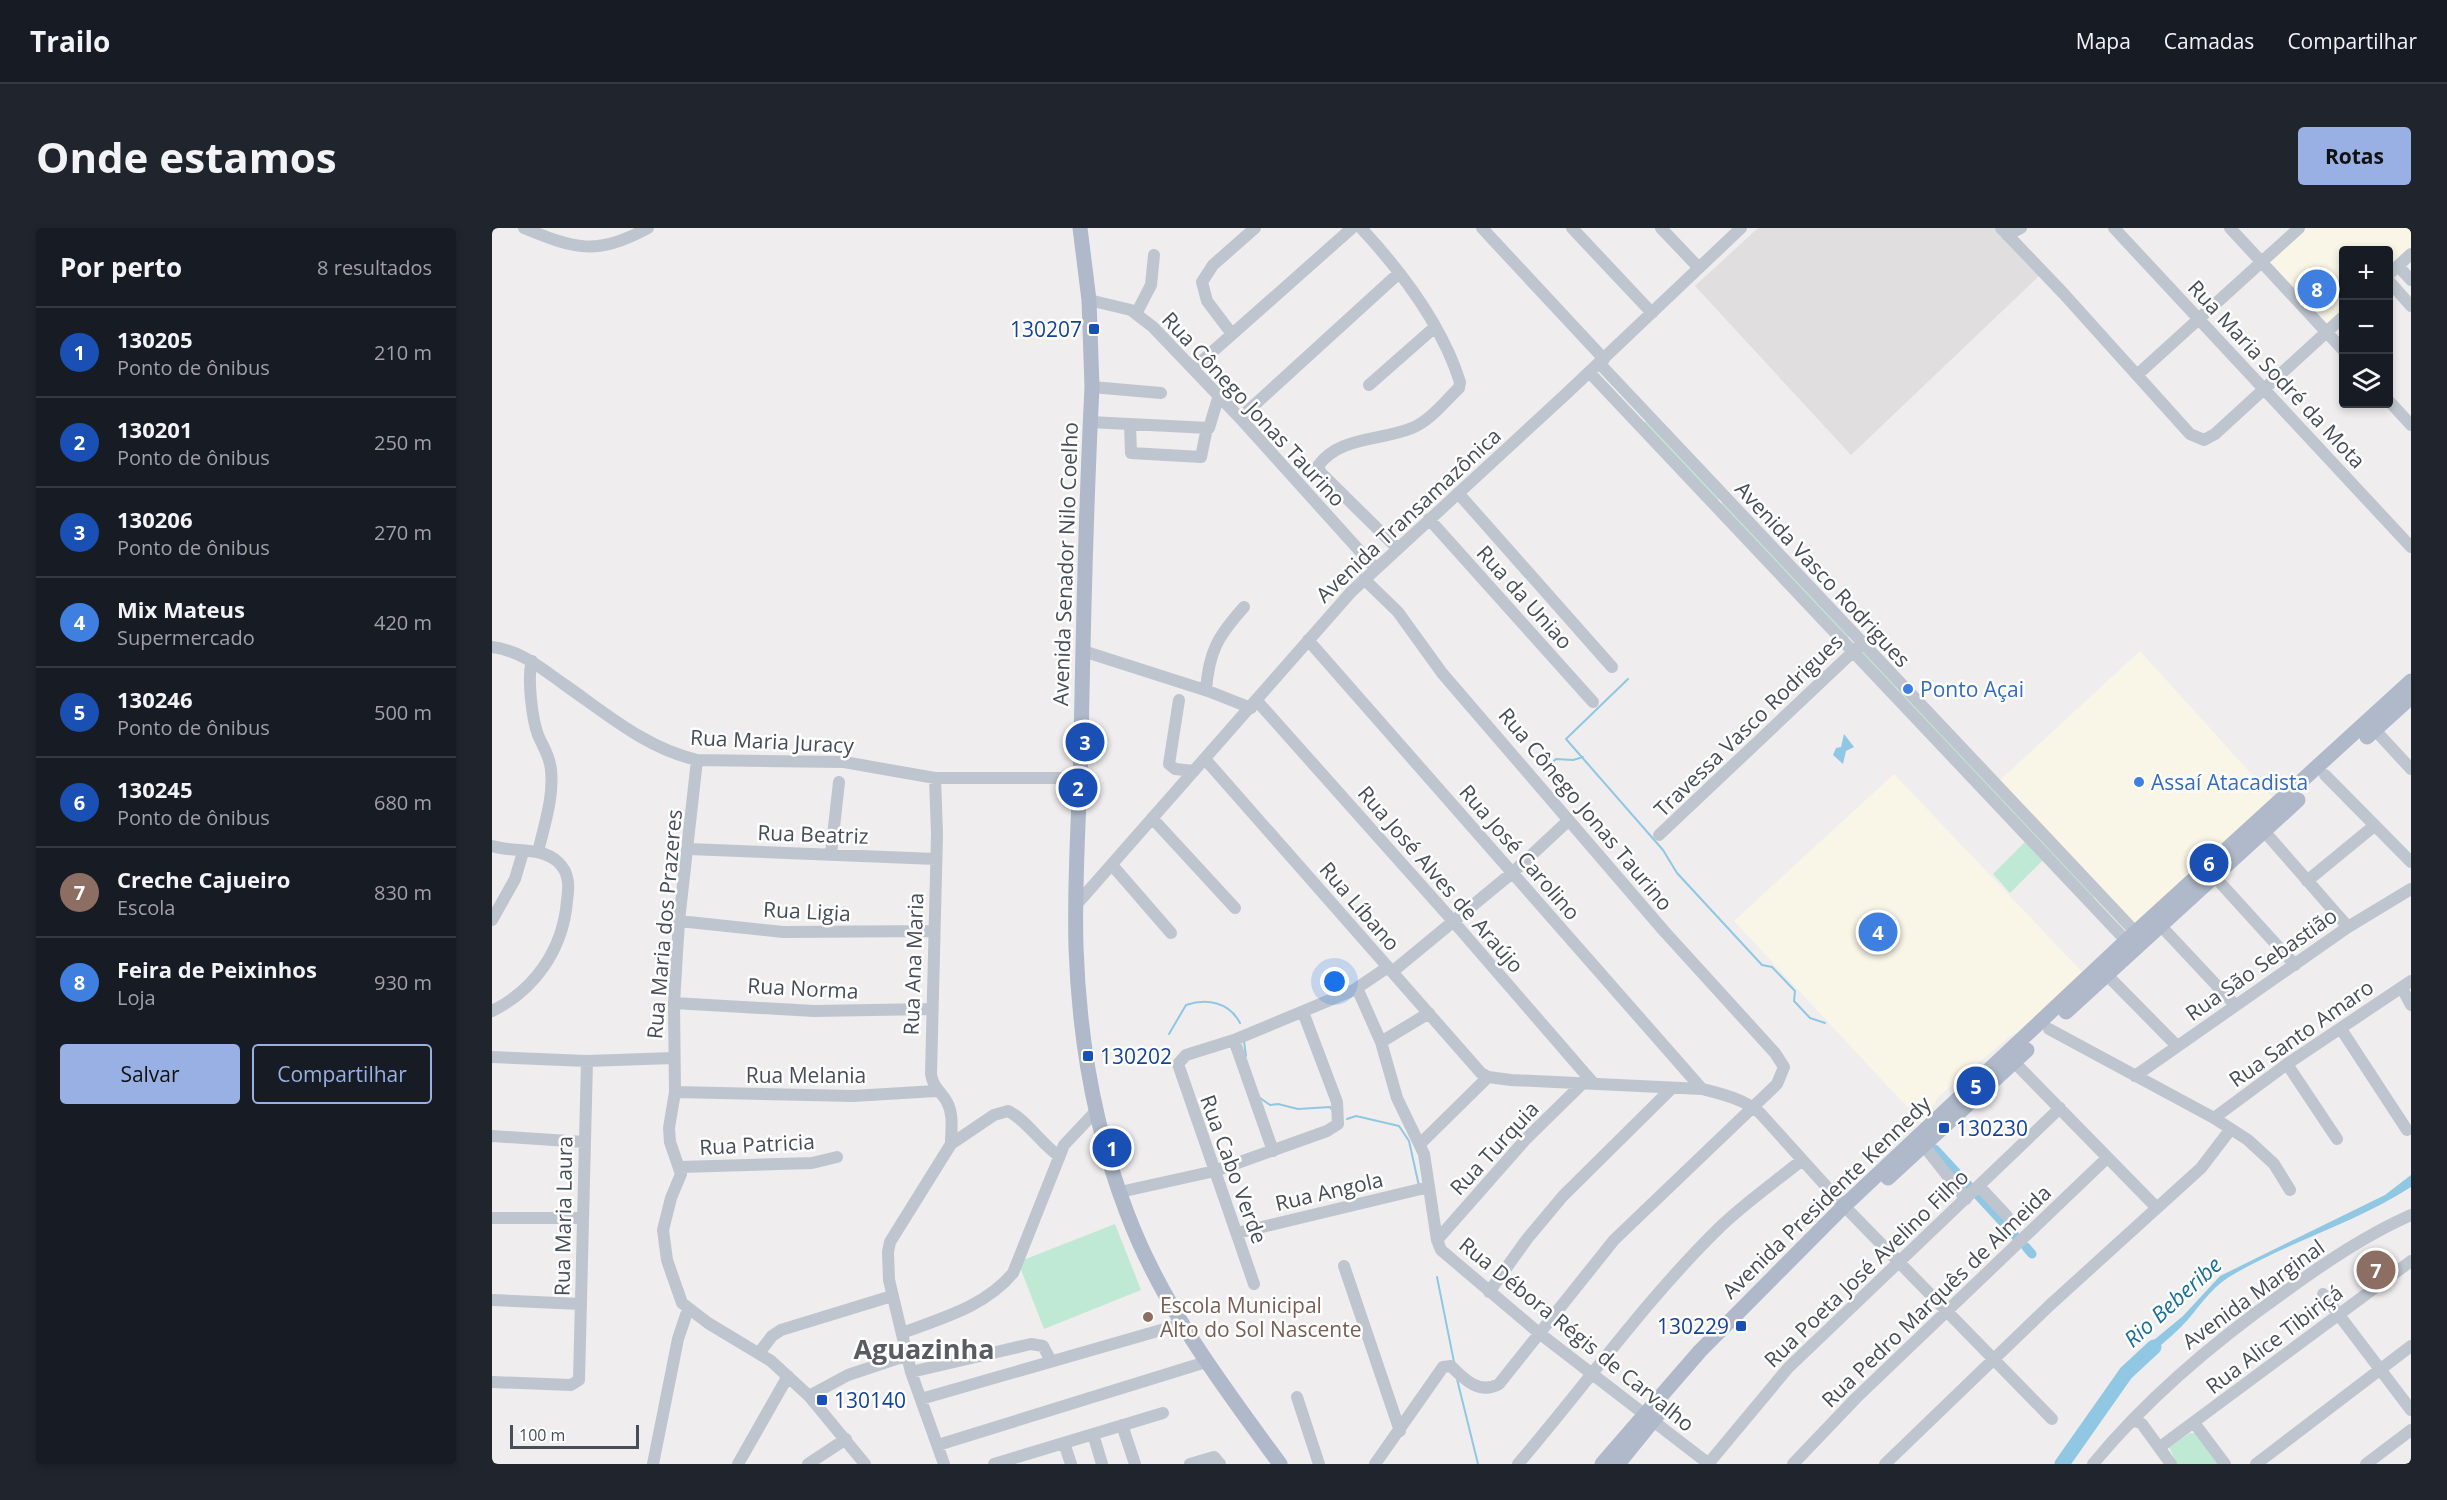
<!DOCTYPE html>
<html lang="pt">
<head>
<meta charset="utf-8">
<style>
  :root { --surface:#171b24; --page:#20242c; --text:#f1f3f6; --muted:#9ea1a6; --line:#363941; --accent:#98b0e3 }
  body { margin:0; font-family:"Open Sans",sans-serif; background:var(--page); color:var(--text) }
  .controls { position:absolute; right:18px; top:18px; display:grid; overflow:hidden; border-radius:6px; box-shadow:0 3px 9px #0003 }
  .controls button { width:54px; height:54px; display:grid; place-items:center; padding:0; border:0; border-bottom:2px solid var(--line); background:var(--surface); color:var(--text); font:30px sans-serif }
  .scale { position:absolute; left:18px; bottom:15px; width:129px; box-sizing:border-box; padding-left:6px; border:3px solid #474e58; border-top:0; font-size:16px; line-height:21px; white-space:nowrap; color:#474e58; -webkit-text-stroke:4px #fff; paint-order:stroke }
  .you { position:absolute; left:843px; top:754px; width:21px; height:21px; margin:-15px; border:4px solid #fff; border-radius:50%; background:#1a73e8; box-shadow:0 0 0 9px #1a73e833 }
  .badge { display:grid; place-items:center; width:39px; height:39px; border-radius:50%; background:var(--accent); color:#fff; font-size:20px; font-weight:700 }
  .pin { position:absolute; translate:-50% -50%; border:3px solid #fff; box-shadow:0 2px 6px #0006 }
  .list { margin:0; padding:0; list-style:none }
  h2 { display:flex; justify-content:space-between; align-items:center; height:78px; margin:0; padding:0 24px; font-size:26px }
  h2 small { font-size:20px; font-weight:400; color:var(--muted) }
  .list li { display:grid; grid-template-columns:39px 1fr auto; gap:18px; align-items:center; box-sizing:border-box; height:90px; padding:0 24px; border-top:2px solid var(--line) }
  .list b { display:block; font-size:22px; white-space:nowrap }
  .list p { margin:0; font-size:20px; white-space:nowrap; color:var(--muted) }
  .list em { font-size:20px; font-style:normal; color:var(--muted) }
  .actions { display:flex; gap:12px; padding:18px 24px }
  .actions a { flex:1; padding:14px 0; border:2px solid var(--accent); border-radius:6px; text-align:center; font-size:21px; color:var(--accent) }
  .actions .main { background:var(--accent); color:#111 }
  .icon { flex:none; width:33px; height:33px; fill:none; stroke:currentColor; stroke-width:2; stroke-linecap:round; stroke-linejoin:round }
  .map { position:relative; flex:none; width:1919px; height:1236px; overflow:hidden; border-radius:6px }
  header { display:flex; align-items:center; gap:36px; box-sizing:border-box; height:84px; padding:0 30px; background:var(--surface); border-bottom:2px solid var(--line) }
  header strong { font-size:28px }
  nav { display:flex; gap:33px; margin-inline-start:auto; font-size:21px }
  .intro { display:flex; align-items:center; justify-content:space-between; box-sizing:border-box; height:144px; padding:0 36px }
  h1 { margin:0; font-size:42px }
  .button { padding:15px 27px; border-radius:6px; background:var(--accent); color:#111; font-size:21px; font-weight:700 }
  main { display:flex; gap:36px; padding:0 36px }
  aside { flex:1; background:var(--surface); border-radius:6px; box-shadow:0 3px 9px #0003 }
  .map>svg:first-child { display:block }
</style>
</head>
<body>
<header>
<strong>Trailo</strong>
<nav><a>Mapa</a><a>Camadas</a><a>Compartilhar</a></nav>
</header>
<div class="intro"><h1>Onde estamos</h1><a class="button">Rotas</a></div>
<main>
<aside>
<h2>Por perto<small>8 resultados</small></h2>
<ul class="list">
<li><span class="badge" style="background:#1a4fb4">1</span><div><b>130205</b><p>Ponto de ônibus</p></div><em>210 m</em></li>
<li><span class="badge" style="background:#1a4fb4">2</span><div><b>130201</b><p>Ponto de ônibus</p></div><em>250 m</em></li>
<li><span class="badge" style="background:#1a4fb4">3</span><div><b>130206</b><p>Ponto de ônibus</p></div><em>270 m</em></li>
<li><span class="badge" style="background:#3f7fe0">4</span><div><b>Mix Mateus</b><p>Supermercado</p></div><em>420 m</em></li>
<li><span class="badge" style="background:#1a4fb4">5</span><div><b>130246</b><p>Ponto de ônibus</p></div><em>500 m</em></li>
<li><span class="badge" style="background:#1a4fb4">6</span><div><b>130245</b><p>Ponto de ônibus</p></div><em>680 m</em></li>
<li><span class="badge" style="background:#8d6e63">7</span><div><b>Creche Cajueiro</b><p>Escola</p></div><em>830 m</em></li>
<li><span class="badge" style="background:#3f7fe0">8</span><div><b>Feira de Peixinhos</b><p>Loja</p></div><em>930 m</em></li>
</ul>
<div class="actions"><a class="main">Salvar</a><a>Compartilhar</a></div>
</aside>
<div class="map">
<svg width="1919" height="1236" viewBox="0 0 1919 1236">
  <rect width="100%" height="100%" fill="#efeded"/>
  <path fill="#f9f6e7" d="M 1813,0 L 1919,0 L 1919,18 L 1897,40 L 1896,22 L 1852,22 L 1851,82 L 1834,98 L 1776,35 Z
    M 1648,423 L 1782,571 L 1641,701 L 1507,553 Z
    M 1402,546 L 1593,747 L 1541,796 L 1517,809 L 1446,869 L 1431,896 L 1242,693 Z"/>
  <path fill="#e0dede" d="M 1266,0 L 1503,0 L 1548,47 L 1359,227 L 1203,58 Z"/>
  <path fill="#bfe9d4" d="M 1155,192 L 1227,270 L 1223,274 L 1151,196 Z
    M 1232,273 L 1358,407 L 1354,412 L 1227,278 Z
    M 1372,421 L 1605,667 L 1600,671 L 1368,425 Z
    M 1533,614 L 1551,632 L 1518,665 L 1501,646 Z
    M 623,996 L 649,1062 L 552,1101 L 526,1034 Z
    M 1698,1205 L 1703,1205 L 1727,1236 L 1685,1236 L 1677,1219 Z"/>
  <path fill="#90c7e2" d="M 1352,506 L 1362,519 L 1354,523 L 1351,536 L 1341,527 L 1344,520 L 1349,519 Z
    M 1919,947 L 1919,959 C 1862,996 1795,1014 1737,1049 C 1717,1061 1705,1083 1689,1099 C 1677,1111 1663,1122 1650,1132 L 1645,1126 L 1691,1088 L 1728,1048 L 1893,967 Z"/>
  <g fill="none" stroke-linecap="round" stroke-linejoin="round">
    <path stroke="#90c7e2" stroke-width="2" d="M 1136,451 L 1074,511 L 1171,622 L 1185,645 L 1270,737 L 1280,739 L 1303,763 L 1302,773 L 1318,790 L 1333,795
      M 1052,542 L 1064,531 L 1081,532 L 1091,529
      M 677,806 L 694,777 C 715,770 737,774 748,795
      M 752,813 L 754,828
      M 768,870 L 778,877 L 786,876 L 806,881 L 838,879 L 841,883
      M 855,891 L 864,888 L 907,898 L 917,913 L 927,958
      M 945,1049 L 962,1134
      M 965,1151 L 986,1236"/>
    <path stroke="#90c7e2" stroke-width="9" d="M 1443,921 L 1527,1012
      M 1534,1019 L 1540,1026"/>
    <path stroke="#90c7e2" stroke-width="15" d="M 1570,1236 L 1634,1145 L 1662,1119"/>
    <path stroke="#bfc5ce" stroke-width="12" d="M 32,0 C 83,21 104,28 156,0
      M 869,0 C 909,43 950,97 968,154 L 967,160 C 952,174 939,192 920,200 C 889,213 847,208 826,238 L 829,245 L 905,320
      M 990,0 L 1112,131
      M 1080,0 L 1160,85
      M 1169,0 L 1207,40
      M 1509,0 L 1571,65 L 1698,206 L 1712,212 L 1723,206 L 1852,88
      M 1622,0 L 1919,319
      M 1738,0 L 1852,123
      M 1515,7 L 1529,0
      M 1906,38 L 1919,52
      M 1896,47 L 1919,26
      M 1896,52 L 1919,78
      M 597,72 L 639,82 L 661,99 L 748,190 L 884,341
      M 644,86 L 659,57 L 662,27
      M 740,106 L 715,73 L 710,54 L 721,37 L 763,0
      M 1107,135 L 1649,710
      M 702,140 L 860,0
      M 1097,144 L 1640,719
      M 1645,147 L 1807,0
      M 877,157 L 943,99
      M 600,159 L 669,165
      M 1896,172 L 1919,197
      M 748,190 L 906,46
      M 598,194 L 717,200 L 727,167
      M 638,197 L 639,225 L 709,229 L 715,200
      M 966,265 L 1120,439
      M 937,291 L 1101,474
      M 872,351 L 906,384 L 950,445 L 1172,703 L 1283,825 L 1292,839 L 1285,856 L 1122,1012 L 1007,1156 C 987,1167 972,1151 959,1138 L 951,1139 L 883,1236
      M 816,412 L 1210,861
      M 0,419 C 30,423 49,440 73,457 C 116,487 154,520 205,532 L 352,534 L 443,550 L 588,550
      M 591,423 L 716,463 L 759,480
      M 40,433 C 35,449 40,491 46,507 C 51,519 58,528 59,542 C 62,569 52,598 46,624
      M 714,462 C 717,423 726,408 752,379
      M 687,472 L 677,536 L 683,541 L 702,543
      M 765,473 L 961,693 L 1102,856
      M 1883,502 L 1919,541
      M 713,531 L 989,845 L 996,849 L 1019,852 L 1210,861 C 1230,866 1252,871 1268,885 L 1352,978
      M 205,532 L 187,693 L 182,775 L 183,864 L 177,900 L 178,914 L 189,946 L 179,970 L 171,1002 L 175,1032 L 190,1075 L 216,1095 L 279,1133 L 317,1168 L 373,1236
      M 1833,547 L 1919,634
      M 443,550 L 445,606 L 439,846 C 441,860 449,863 455,874 C 462,887 459,902 459,916
      M 660,590 L 743,680
      M 1772,603 L 1856,699
      M 1167,607 L 1365,420
      M 0,618 C 22,625 49,618 66,634 C 78,645 77,659 75,673 C 71,721 43,762 0,783
      M 197,621 L 444,631
      M 339,626 L 347,554
      M 620,637 L 679,705
      M 1722,648 L 1803,737
      M 1815,653 L 1882,598
      M 584,677 L 859,364 L 1074,166 L 1249,0
      M 0,692 L 23,651 L 31,624
      M 187,693 L 291,704 L 440,703
      M 1669,698 L 1743,777
      M 900,744 L 1020,645 L 1077,592
      M 1615,747 L 1685,818
      M 865,760 L 889,814 L 905,870 L 932,926 L 945,1012 L 949,1022 L 1047,1105 L 1217,1236
      M 1910,760 L 1919,777
      M 182,775 L 322,783 L 438,781
      M 1557,801 L 1722,890 L 1756,912 L 1782,936 L 1798,962
      M 1849,801 L 1915,902
      M 742,812 L 781,923
      M 889,814 L 937,785
      M 0,829 L 95,833 L 181,830
      M 1522,834 L 1665,980
      M 1795,836 L 1845,911
      M 1643,848 L 1856,699 L 1919,661
      M 183,864 L 361,868 L 444,863
      M 1722,890 L 1795,836 L 1919,753
      M 0,908 L 92,914
      M 928,916 L 996,849
      M 1432,918 L 1474,971
      M 188,939 L 320,935 L 345,929
      M 1487,958 L 1515,988
      M 628,964 L 723,943 L 835,903 L 846,896 L 845,874 L 811,784
      M 1358,984 L 1560,1191
      M 0,990 L 90,990
      M 745,1005 L 937,959
      M 945,1012 L 1033,912 L 1090,856
      M 852,1038 L 908,1203
      M 762,1056 L 686,836 L 694,827 L 742,812 L 862,762 L 896,739
      M 997,1064 L 1035,1011 L 1071,968 L 1179,861
      M 1831,1066 L 1919,1182
      M 0,1072 L 89,1076
      M 410,1105 C 450,1090 494,1078 521,1045 L 572,917 L 605,882
      M 267,1125 L 280,1108 L 289,1102 L 400,1068
      M 419,1144 L 539,1116 L 551,1118 L 559,1133
      M 0,1154 L 79,1157 L 87,1152 L 95,833
      M 317,1168 L 356,1147 L 416,1127
      M 805,1169 L 827,1236
      M 429,1171 L 690,1096
      M 1639,1194 L 1644,1193 L 1650,1196 L 1679,1236
      M 1703,1196 L 1733,1236
      M 630,1197 L 643,1236
      M 601,1206 L 610,1236
      M 572,1215 L 579,1236
      M 446,1217 L 714,1134
      M 1668,1219 L 1919,1033
      M 161,1236 L 186,1111 L 196,1081
      M 246,1236 L 296,1148
      M 316,1236 L 354,1211
      M 452,1236 L 419,1144 L 397,1052 L 396,1024 L 398,1014 L 459,916 L 502,887 L 516,883 C 535,892 549,916 567,928
      M 502,1236 L 671,1185
      M 698,1236 L 722,1229 L 728,1236
      M 1026,1236 C 1093,1158 1152,1074 1225,1002 C 1251,976 1282,955 1310,932
      M 1216,1236 L 1296,1140 L 1568,880
      M 1301,1236 L 1364,1170 L 1615,930
      M 1393,1236 L 1558,1077 L 1709,940 L 1738,902
      M 1601,1236 C 1657,1168 1723,1113 1794,1063 C 1834,1034 1874,1007 1919,987
      M 1764,1236 L 1919,1118
      M 1874,1236 L 1919,1202"/>
    <path stroke="#afb9c9" stroke-width="15" d="M 588,0 L 597,72 L 600,159 C 594,279 591,400 589,521 C 587,587 582,654 584,719 C 587,809 603,902 635,985 C 670,1078 730,1157 788,1236
      M 1875,509 L 1919,469
      M 1574,784 L 1806,572
      M 1396,950 L 1535,822
      M 1110,1236 L 1208,1123 L 1352,978 L 1634,713 L 1919,453
      M 1126,1236 L 1172,1179"/>
  </g>
  <g fill="#1a4fb4" stroke="#fff" stroke-width="2">
    <rect x="596" y="95" width="12" height="12" rx="3"/>
    <rect x="590" y="822" width="12" height="12" rx="3"/>
    <rect x="1446" y="894" width="12" height="12" rx="3"/>
    <rect x="1243" y="1092" width="12" height="12" rx="3"/>
    <rect x="324" y="1166" width="12" height="12" rx="3"/>
  </g>
  <g fill="#3f7fe0" stroke="#fff" stroke-width="2">
    <circle cx="1416" cy="461" r="6"/>
    <circle cx="1647" cy="554" r="6"/>
  </g>
  <circle fill="#8d6e63" stroke="#fff" stroke-width="2" cx="656" cy="1089" r="6"/>
  <g text-anchor="middle" dominant-baseline="central" stroke-width="5" stroke-linejoin="round" paint-order="stroke">
    <g font-size="21" fill="#164399" stroke="#fff" text-anchor="start">
      <text x="590" y="101" text-anchor="end">130207</text>
      <text x="608" y="828">130202</text>
      <text x="1464" y="900">130230</text>
      <text x="1237" y="1098" text-anchor="end">130229</text>
      <text x="342" y="1172">130140</text>
    </g>
    <g font-size="21" fill="#474e58" stroke="#fff">
      <text transform="translate(1785 146) rotate(47)">Rua Maria Sodré da Mota</text>
      <text transform="translate(762 181) rotate(47)">Rua Cônego Jonas Taurino</text>
      <text transform="translate(916 287) rotate(-43)">Avenida Transamazônica</text>
      <text transform="translate(573 336) rotate(-88)">Avenida Senador Nilo Coelho</text>
      <text transform="translate(1331 346) rotate(47)">Avenida Vasco Rodrigues</text>
      <text transform="translate(1033 369) rotate(48)">Rua da Uniao</text>
      <text transform="translate(1256 497) rotate(-44)">Travessa Vasco Rodrigues</text>
      <text transform="translate(280 513) rotate(3)">Rua Maria Juracy</text>
      <text transform="translate(1094 581) rotate(50)">Rua Cônego Jonas Taurino</text>
      <text transform="translate(321 606) rotate(2)">Rua Beatriz</text>
      <text transform="translate(1028 624) rotate(49)">Rua José Carolino</text>
      <text transform="translate(949 651) rotate(49)">Rua José Alves de Araújo</text>
      <text transform="translate(868 678) rotate(49)">Rua Líbano</text>
      <text transform="translate(315 683) rotate(3)">Rua Ligia</text>
      <text transform="translate(172 696) rotate(-85)">Rua Maria dos Prazeres</text>
      <text transform="translate(421 736) rotate(-88)">Rua Ana Maria</text>
      <text transform="translate(1769 736) rotate(-35)">Rua São Sebastião</text>
      <text transform="translate(311 760) rotate(3)">Rua Norma</text>
      <text transform="translate(1809 805) rotate(-35)">Rua Santo Amaro</text>
      <text x="314" y="847">Rua Melania</text>
      <text transform="translate(265 916) rotate(-3)">Rua Patricia</text>
      <text transform="translate(1002 920) rotate(-47)">Rua Turquia</text>
      <text transform="translate(742 941) rotate(70)">Rua Cabo Verde</text>
      <text transform="translate(837 963) rotate(-13)">Rua Angola</text>
      <text transform="translate(1334 969) rotate(-44)">Avenida Presidente Kennedy</text>
      <text transform="translate(71 988) rotate(-89)">Rua Maria Laura</text>
      <text transform="translate(1374 1040) rotate(-44)">Rua Poeta José Avelino Filho</text>
      <text transform="translate(1761 1066) rotate(-36)">Avenida Marginal</text>
      <text transform="translate(1444 1068) rotate(-44)">Rua Pedro Marquês de Almeida</text>
      <text transform="translate(1085 1106) rotate(39)">Rua Débora Régis de Carvalho</text>
      <text transform="translate(1782 1111) rotate(-37)">Rua Alice Tibiriçá</text>
    </g>
    <g font-size="21" fill="#366cbe" stroke="#fff" text-anchor="start">
      <text x="1428" y="461">Ponto Açai</text>
      <text x="1659" y="554">Assaí Atacadista</text>
    </g>
    <g font-size="21" fill="#785e54" stroke="#fff" text-anchor="start">
      <text x="668" y="1077">Escola Municipal<tspan x="668" dy="24">Alto do Sol Nascente</tspan></text>
    </g>
    <g font-size="22" font-style="italic" fill="#1a6e97" stroke="#fff">
      <text transform="translate(1680 1073) rotate(-42)">Rio Beberibe</text>
    </g>
    <g font-size="27" font-weight="bold" fill="#5a5c61" stroke="#fff">
      <text x="432" y="1120">Aguazinha</text>
    </g>
  </g>
</svg>
<div class="controls">
<button>+</button>
<button>−</button>
<button><svg class="icon" aria-label="layers" viewBox="0 0 24 24"><path d="M12 4l9 5-9 5-9-5zM3 14l9 5 9-5"/></svg></button>
</div>
<div class="scale">100 m</div>
<div class="you"></div>
<div class="pin badge" style="left:620px;top:920px;background:#1a4fb4">1</div>
<div class="pin badge" style="left:586px;top:560px;background:#1a4fb4">2</div>
<div class="pin badge" style="left:593px;top:514px;background:#1a4fb4">3</div>
<div class="pin badge" style="left:1386px;top:704px;background:#3f7fe0">4</div>
<div class="pin badge" style="left:1484px;top:858px;background:#1a4fb4">5</div>
<div class="pin badge" style="left:1717px;top:635px;background:#1a4fb4">6</div>
<div class="pin badge" style="left:1884px;top:1042px;background:#8d6e63">7</div>
<div class="pin badge" style="left:1825px;top:61px;background:#3f7fe0">8</div>
</div>
</main>
</body>
</html>
